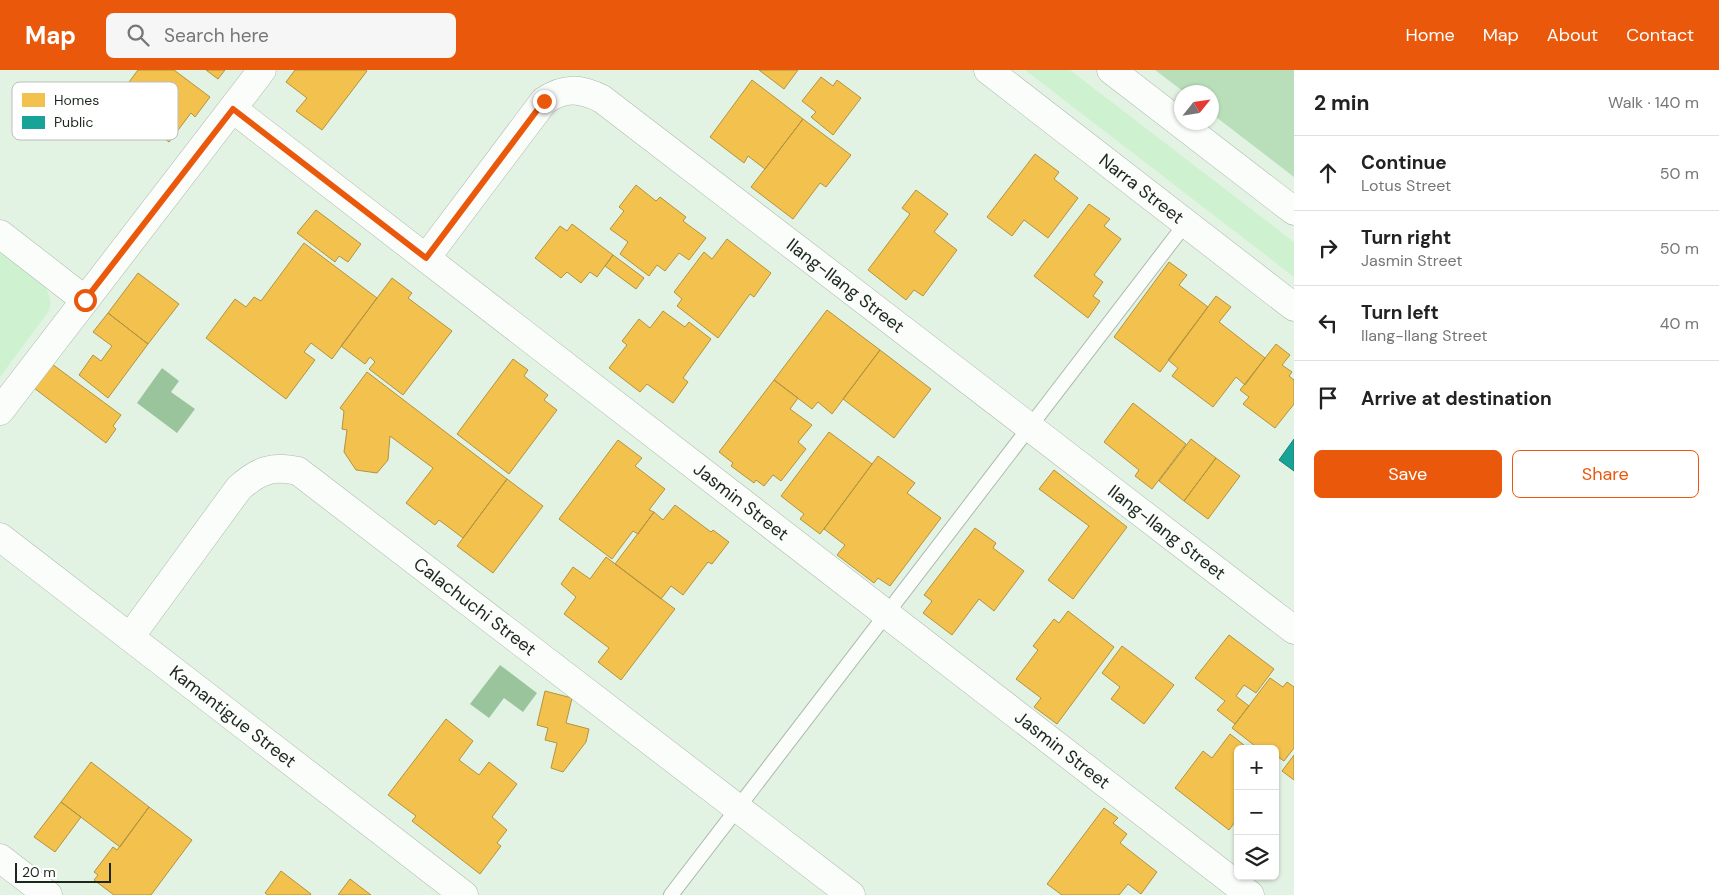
<!DOCTYPE html>
<html lang="en">
<head>
<meta charset="utf-8">
<style>
  :root { --surface:#fff; --page:#f6f6f6; --text:#222; --muted:#767676; --line:#e0e0e0; --accent:#ea580c }
  body { margin:0; font-family:"DM Sans",sans-serif; background:var(--page); color:var(--text) }
  .controls { position:absolute; right:15px; bottom:15px; display:grid; overflow:hidden; border-radius:8px; box-shadow:0 1px 4px #0004 }
  .controls button { width:45px; height:45px; display:grid; place-items:center; padding:0; border:0; border-bottom:1px solid var(--line); background:var(--surface); color:var(--text); font:25px sans-serif }
  .compass { position:absolute; left:1174px; top:15px; width:45px; height:45px; border-radius:50%; background:var(--surface); box-shadow:0 1px 4px #0004; rotate:60deg }
  .scale { position:absolute; left:15px; bottom:12px; width:96px; box-sizing:border-box; padding-left:5px; border:2px solid #1d281d; border-top:0; font-size:14px; line-height:18px; white-space:nowrap; color:#1d281d; -webkit-text-stroke:4px #fff; paint-order:stroke }
  .stop { position:absolute; width:15px; height:15px; margin:-11px; border:4px solid #ea580c; border-radius:50%; background:#fff }
  .stop.end { background:#ea580c; border-color:#fff; box-shadow:0 1px 5px #0008 }
  .list { margin:0; padding:0; list-style:none }
  h2 { display:flex; justify-content:space-between; align-items:center; height:65px; margin:0; padding:0 20px; font-size:21px }
  h2 small { font-size:16px; font-weight:400; color:var(--muted) }
  .list li { display:grid; grid-template-columns:32px 1fr auto; gap:15px; align-items:center; box-sizing:border-box; height:75px; padding:0 20px; border-top:1px solid var(--line) }
  .list b { display:block; font-size:19px; white-space:nowrap }
  .list p { margin:0; font-size:16px; white-space:nowrap; color:var(--muted) }
  .list em { font-size:16px; font-style:normal; color:var(--muted) }
  .actions { display:flex; gap:10px; padding:15px 20px }
  .actions a { flex:1; padding:11px 0; border:1px solid var(--accent); border-radius:8px; text-align:center; font-size:18px; color:var(--accent) }
  .actions .main { background:var(--accent); color:#fff }
  .icon { flex:none; width:28px; height:28px; fill:none; stroke:currentColor; stroke-width:2; stroke-linecap:round; stroke-linejoin:round }
  .map { position:relative; flex:none; width:1294px; height:825px; overflow:hidden }
  header { display:flex; align-items:center; gap:30px; box-sizing:border-box; height:70px; padding:0 25px; background:var(--accent); color:#fff }
  header strong { font-size:24px }
  nav { display:flex; gap:28px; margin-inline-start:auto; font-size:18px }
  .search { width:350px; height:45px; background:var(--page); display:flex; align-items:center; gap:12px; box-sizing:border-box; padding:0 18px; border-radius:8px; color:var(--muted); font-size:19px }
  main { display:flex }
  aside { flex:1; background:var(--surface) }
  .map>svg:first-child { display:block }
</style>
</head>
<body>
<header>
<strong>Map</strong>
<div class="search"><svg class="icon" aria-label="search" viewBox="0 0 24 24"><circle cx="10" cy="10" r="6"/><path d="M15 15l6 6"/></svg>Search here</div>
<nav><a>Home</a><a>Map</a><a>About</a><a>Contact</a></nav>
</header>
<main>
<div class="map">
<svg width="1294" height="825" viewBox="0 0 1294 825">
  <rect width="100%" height="100%" fill="#e3f3e3"/>
  <path fill="#cef1cf" d="M 1025,0 L 1070,0 L 1294,172 L 1294,207 Z
    M 0,181 C 19,196 58,213 49,241 L 0,307 Z"/>
  <path fill="#b9dfba" d="M 1155,0 L 1294,0 L 1294,107 L 1212,44 L 1212,22 L 1184,22 Z"/>
  <path fill="#9ac59c" d="M 162,298 L 179,311 L 171,322 L 195,339 L 177,363 L 137,333 Z
    M 500,595 L 537,623 L 523,642 L 504,628 L 489,648 L 470,634 Z"/>
  <path fill="#f2c14e" stroke="#b2933f" d="M 138,0 L 174,0 L 210,27 L 195,47 L 191,43 L 169,72 L 143,52 L 157,33 L 129,12 Z
    M 206,0 L 225,0 L 218,9 Z
    M 295,0 L 365,0 L 367,1 L 322,60 L 296,41 L 307,28 L 286,12 Z
    M 759,0 L 798,0 L 784,19 Z
    M 821,7 L 833,16 L 837,10 L 861,28 L 833,65 L 811,47 L 816,42 L 802,31 Z
    M 752,10 L 803,49 L 765,99 L 748,86 L 744,93 L 710,67 Z
    M 803,49 L 851,85 L 826,117 L 820,113 L 793,149 L 751,117 Z
    M 1035,84 L 1059,102 L 1054,109 L 1078,128 L 1048,168 L 1024,150 L 1012,166 L 987,147 Z
    M 636,115 L 656,131 L 660,127 L 686,147 L 683,151 L 706,168 L 689,190 L 679,183 L 665,201 L 657,195 L 649,206 L 620,184 L 628,172 L 610,159 L 624,141 L 619,137 Z
    M 916,120 L 948,144 L 934,162 L 957,180 L 923,226 L 914,220 L 906,230 L 868,200 L 910,144 L 902,138 Z
    M 1089,134 L 1110,149 L 1104,156 L 1121,169 L 1094,205 L 1103,212 L 1093,226 L 1100,231 L 1088,248 L 1034,206 Z
    M 316,140 L 361,174 L 348,192 L 339,186 L 335,192 L 297,163 Z
    M 572,154 L 613,185 L 597,207 L 590,202 L 581,213 L 567,202 L 561,208 L 535,188 L 560,156 L 567,161 Z
    M 727,169 L 771,203 L 754,227 L 750,224 L 718,268 L 677,236 L 682,229 L 674,222 L 704,182 L 712,189 Z
    M 304,173 L 377,228 L 332,289 L 311,273 L 304,282 L 315,290 L 286,329 L 206,268 L 235,229 L 246,237 L 254,227 L 261,231 Z
    M 613,185 L 644,208 L 636,219 L 605,196 Z
    M 1169,192 L 1187,205 L 1179,215 L 1208,237 L 1160,302 L 1114,267 Z
    M 138,203 L 179,234 L 148,274 L 108,243 Z
    M 392,208 L 412,223 L 408,228 L 452,261 L 403,325 L 369,299 L 375,292 L 370,287 L 365,294 L 341,276 Z
    M 1216,226 L 1231,237 L 1219,252 L 1265,288 L 1245,315 L 1236,307 L 1213,337 L 1172,306 L 1178,298 L 1168,290 Z
    M 827,240 L 880,280 L 832,344 L 818,332 L 812,339 L 774,310 Z
    M 663,241 L 685,257 L 689,252 L 711,269 L 683,308 L 688,312 L 673,333 L 647,314 L 640,322 L 609,298 L 627,275 L 622,271 L 639,249 L 650,258 Z
    M 108,243 L 148,274 L 108,328 L 79,305 L 93,285 L 101,291 L 112,276 L 93,262 Z
    M 1276,274 L 1290,285 L 1282,295 L 1292,302 L 1289,306 L 1294,310 L 1294,334 L 1275,358 L 1243,334 L 1249,327 L 1240,320 Z
    M 880,280 L 931,319 L 894,368 L 843,329 Z
    M 513,289 L 528,300 L 524,306 L 548,325 L 544,330 L 557,340 L 509,404 L 457,364 Z
    M 52,294 L 121,345 L 113,356 L 116,359 L 106,373 L 34,318 Z
    M 367,302 L 507,409 L 463,468 L 439,450 L 435,455 L 406,433 L 433,398 L 390,366 L 388,390 L 377,403 L 356,400 L 344,382 L 347,360 L 342,359 L 344,341 L 340,338 Z
    M 774,310 L 798,328 L 790,339 L 812,355 L 798,372 L 806,379 L 781,411 L 773,405 L 764,416 L 756,410 L 754,413 L 731,396 L 733,393 L 719,382 Z
    M 1133,333 L 1186,374 L 1152,419 L 1135,406 L 1139,400 L 1104,372 Z
    M 829,362 L 872,394 L 820,464 L 800,449 L 804,444 L 781,426 Z
    M 1191,369 L 1216,388 L 1184,431 L 1159,411 Z
    M 618,370 L 642,388 L 635,396 L 665,419 L 649,440 L 654,442 L 638,464 L 633,461 L 612,489 L 559,449 Z
    M 878,386 L 915,413 L 907,423 L 941,448 L 890,516 L 878,508 L 874,513 L 837,485 L 845,475 L 824,459 Z
    M 1216,388 L 1240,406 L 1208,449 L 1184,431 Z
    M 1054,400 L 1127,457 L 1073,529 L 1048,510 L 1089,456 L 1039,419 Z
    M 507,409 L 543,436 L 493,503 L 457,476 Z
    M 675,435 L 711,462 L 713,460 L 729,472 L 712,494 L 708,492 L 683,525 L 671,516 L 661,529 L 615,494 L 654,442 L 663,450 Z
    M 975,458 L 996,473 L 993,478 L 1024,501 L 994,541 L 979,529 L 952,565 L 923,543 L 932,531 L 924,525 Z
    M 606,487 L 675,539 L 621,610 L 598,592 L 609,578 L 564,544 L 576,527 L 561,514 L 573,497 L 590,509 Z
    M 1068,541 L 1114,577 L 1057,654 L 1034,637 L 1041,628 L 1016,609 L 1038,580 L 1033,576 L 1054,549 L 1059,553 Z
    M 1229,565 L 1274,599 L 1256,623 L 1244,615 L 1236,626 L 1249,636 L 1235,654 L 1217,640 L 1225,631 L 1195,608 Z
    M 1122,576 L 1174,615 L 1144,654 L 1111,629 L 1120,617 L 1102,603 Z
    M 1270,608 L 1283,617 L 1287,612 L 1294,617 L 1294,678 L 1284,691 L 1278,687 L 1275,690 L 1275,679 L 1259,679 L 1232,658 Z
    M 545,621 L 572,628 L 566,653 L 589,659 L 586,672 L 563,702 L 551,698 L 557,673 L 545,670 L 548,658 L 537,655 Z
    M 446,649 L 473,671 L 459,690 L 479,705 L 489,692 L 517,714 L 492,747 L 507,760 L 497,773 L 501,776 L 480,804 L 412,751 L 416,746 L 388,725 Z
    M 1230,664 L 1249,679 L 1238,679 L 1238,748 L 1229,760 L 1175,718 L 1203,681 L 1212,688 Z
    M 1294,685 L 1294,710 L 1282,701 Z
    M 91,692 L 149,737 L 120,777 L 61,732 Z
    M 61,732 L 81,747 L 55,782 L 34,767 Z
    M 149,737 L 192,770 L 151,825 L 114,825 L 94,810 L 98,805 L 94,802 L 113,777 L 117,780 Z
    M 1104,738 L 1118,748 L 1113,753 L 1127,764 L 1120,773 L 1157,802 L 1141,824 L 1128,814 L 1119,825 L 1062,825 L 1047,814 Z
    M 281,801 L 311,824 L 310,825 L 268,825 L 265,823 Z
    M 350,809 L 371,825 L 338,825 Z"/>
  <path fill="#17a398" stroke="#197e73" d="M 1294,369 L 1294,401 L 1279,390 Z"/>
  <g fill="none" stroke-linecap="round" stroke-linejoin="round">
    <defs>
      <path id="service" d="M 671,825 L 1186,153"/>
      <g id="minor">
        <path id="s1" d="M 988,0 L 1294,237"/>
        <path id="s2" d="M 233,39 L 1250,825"/>
        <path d="M 0,164 L 85,230"/>
        <path id="s3" d="M 426,188 L 544,31 C 564,17 580,18 602,29 L 1294,560"/>
        <path d="M 0,341 L 262,0"/>
        <path id="s4" d="M 0,467 L 464,825"/>
        <path id="s5" d="M 130,567 L 239,418 C 258,401 272,395 298,401 L 851,825"/>
        <path d="M 0,788 L 48,825"/>
      </g>
      <path id="tertiary" d="M 1111,0 L 1294,141"/>
    </defs>
    <use href="#service" stroke="#adb9ad" stroke-width="16"/>
    <use href="#minor" stroke="#adb9ad" stroke-width="29"/>
    <use href="#tertiary" stroke="#adb9ad" stroke-width="29"/>
    <use href="#service" stroke="#fbfdfb" stroke-width="14"/>
    <use href="#minor" stroke="#fbfdfb" stroke-width="28"/>
    <use href="#tertiary" stroke="#fbfdfb" stroke-width="28"/>
  </g>
  <g fill="none" stroke-linecap="round" stroke-linejoin="round">
    <path stroke="#ea580c" stroke-width="6" d="M 85,230 L 233,39 L 426,188 L 544,31"/>
  </g>
  <g text-anchor="middle" dominant-baseline="central" stroke-width="5" stroke-linejoin="round" paint-order="stroke">
    <g font-size="18" fill="#1d281d" stroke="#fff">
      <text stroke="none"><textPath href="#s1" startOffset="194">Narra Street</textPath></text>
      <text stroke="none"><textPath href="#s3" startOffset="565">Ilang-Ilang Street</textPath></text>
      <text stroke="none"><textPath href="#s2" startOffset="642">Jasmin Street</textPath></text>
      <text stroke="none"><textPath href="#s3" startOffset="970">Ilang-Ilang Street</textPath></text>
      <text stroke="none"><textPath href="#s5" startOffset="472">Calachuchi Street</textPath></text>
      <text stroke="none"><textPath href="#s4" startOffset="294">Kamantigue Street</textPath></text>
      <text stroke="none"><textPath href="#s2" startOffset="1048">Jasmin Street</textPath></text>
    </g>
  </g>
  <rect x="12" y="12" width="166" height="58" rx="8" fill="#fff" stroke="#bbbebb" stroke-width="1"/>
  <rect x="22" y="23" width="23" height="14" fill="#f2c14e"/>
  <rect x="22" y="46" width="23" height="13" fill="#17a398"/>
  <g font-size="14" fill="#1d281d">
    <text x="54" y="35">Homes</text>
    <text x="54" y="57">Public</text>
  </g>
</svg>
<div class="controls">
<button>+</button>
<button>−</button>
<button><svg class="icon" aria-label="layers" viewBox="0 0 24 24"><path d="M12 4l9 5-9 5-9-5zM3 14l9 5 9-5"/></svg></button>
</div>
<svg class="compass" viewBox="-18 -18 36 36"><path d="M0-13l5 13h-10z" fill="#e53935"/><path d="M0 13l5-13h-10z" fill="#767676"/></svg>
<div class="scale">20 m</div>
<div class="stop" style="left:85px;top:230px"></div>
<div class="stop end" style="left:544px;top:31px"></div>
</div>
<aside>
<h2>2 min<small>Walk · 140 m</small></h2>
<ul class="list">
<li><svg class="icon" aria-label="ahead" viewBox="0 0 24 24"><path d="M12 20V5M6 11l6-6 6 6"/></svg><div><b>Continue</b><p>Lotus Street</p></div><em>50 m</em></li>
<li><svg class="icon" aria-label="right" viewBox="0 0 24 24"><path d="M7 20v-9h11M14 6l5 5-5 5"/></svg><div><b>Turn right</b><p>Jasmin Street</p></div><em>50 m</em></li>
<li><svg class="icon" aria-label="left" viewBox="0 0 24 24"><path d="M17 20v-9H6M10 6l-5 5 5 5"/></svg><div><b>Turn left</b><p>Ilang-Ilang Street</p></div><em>40 m</em></li>
<li><svg class="icon" aria-label="arrive" viewBox="0 0 24 24"><path d="M6 21V4h12l-3 4 3 4H6"/></svg><div><b>Arrive at destination</b></div></li>
</ul>
<div class="actions"><a class="main">Save</a><a>Share</a></div>
</aside>
</main>
</body>
</html>
